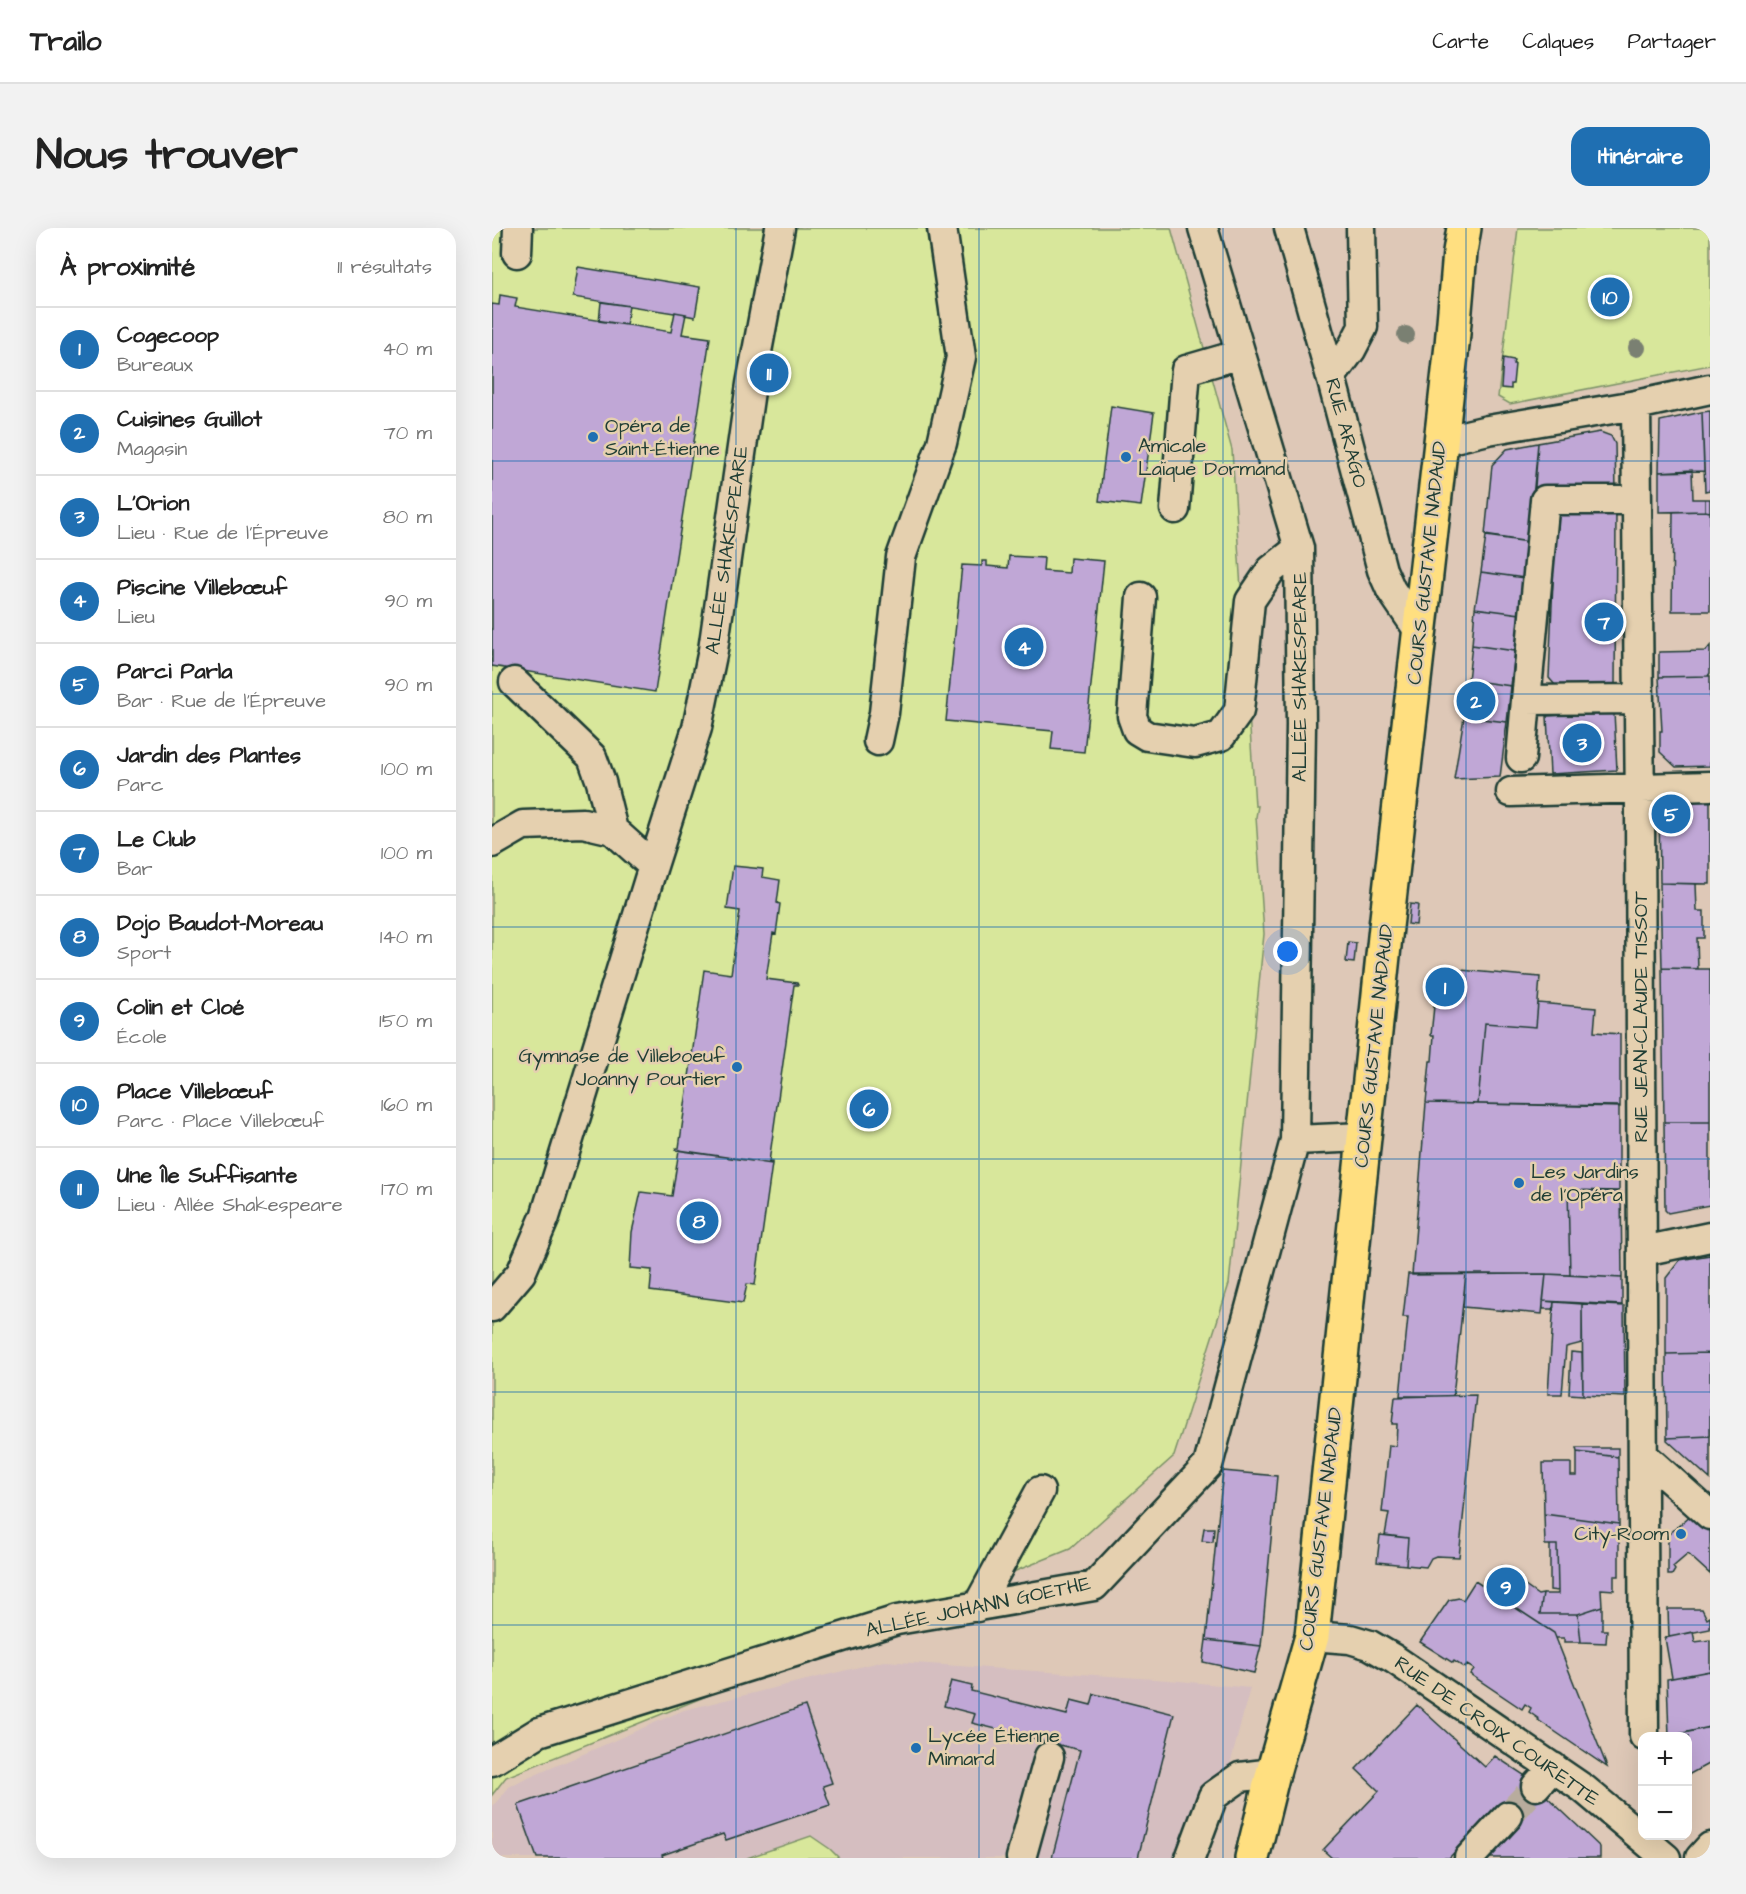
<!DOCTYPE html>
<html lang="fr">
<head>
<meta charset="utf-8">
<style>
  :root { --surface:#fff; --page:#f2f2f2; --text:#222; --muted:#767676; --line:#e0e0e0; --accent:#1f6fb2 }
  body { margin:0; font-family:"Architects Daughter",sans-serif; background:var(--page); color:var(--text) }
  .controls { position:absolute; right:18px; bottom:18px; display:grid; overflow:hidden; border-radius:12px; box-shadow:0 6px 24px #0002 }
  .controls button { width:54px; height:54px; display:grid; place-items:center; padding:0; border:0; border-bottom:2px solid var(--line); background:var(--surface); color:var(--text); font:30px sans-serif }
  .you { position:absolute; left:796px; top:724px; width:21px; height:21px; margin:-15px; border:4px solid #fff; border-radius:50%; background:#1a73e8; box-shadow:0 0 0 9px #1a73e833 }
  .badge { display:grid; place-items:center; width:39px; height:39px; border-radius:50%; background:var(--accent); color:#fff; font-size:20px; font-weight:700 }
  .pin { position:absolute; translate:-50% -50%; border:3px solid #fff; box-shadow:0 2px 6px #0006 }
  .list { margin:0; padding:0; list-style:none }
  h2 { display:flex; justify-content:space-between; align-items:center; height:78px; margin:0; padding:0 24px; font-size:26px }
  h2 small { font-size:20px; font-weight:400; color:var(--muted) }
  .list li { display:grid; grid-template-columns:39px 1fr auto; gap:18px; align-items:center; box-sizing:border-box; height:84px; padding:0 24px; border-top:2px solid var(--line) }
  .list b { display:block; font-size:22px; white-space:nowrap }
  .list p { margin:0; font-size:20px; white-space:nowrap; color:var(--muted) }
  .list em { font-size:20px; font-style:normal; color:var(--muted) }
  .map { position:relative; flex:none; width:1218px; height:1630px; overflow:hidden; border-radius:18px }
  header { display:flex; align-items:center; gap:36px; box-sizing:border-box; height:84px; padding:0 30px; background:var(--surface); border-bottom:2px solid var(--line) }
  header strong { font-size:28px }
  nav { display:flex; gap:33px; margin-inline-start:auto; font-size:21px }
  .intro { display:flex; align-items:center; justify-content:space-between; box-sizing:border-box; height:144px; padding:0 36px }
  h1 { margin:0; font-size:42px }
  .button { padding:15px 27px; border-radius:18px; background:var(--accent); color:#fff; font-size:21px; font-weight:700 }
  main { display:flex; gap:36px; padding:0 36px }
  aside { flex:1; background:var(--surface); border-radius:18px; box-shadow:0 6px 24px #0002 }
  .map>svg:first-child { display:block }
</style>
</head>
<body>
<header>
<strong>Trailo</strong>
<nav><a>Carte</a><a>Calques</a><a>Partager</a></nav>
</header>
<div class="intro"><h1>Nous trouver</h1><a class="button">Itinéraire</a></div>
<main>
<aside>
<h2>À proximité<small>11 résultats</small></h2>
<ul class="list">
<li><span class="badge">1</span><div><b>Cogecoop</b><p>Bureaux</p></div><em>40 m</em></li>
<li><span class="badge">2</span><div><b>Cuisines Guillot</b><p>Magasin</p></div><em>70 m</em></li>
<li><span class="badge">3</span><div><b>L'Orion</b><p>Lieu · Rue de l'Épreuve</p></div><em>80 m</em></li>
<li><span class="badge">4</span><div><b>Piscine Villebœuf</b><p>Lieu</p></div><em>90 m</em></li>
<li><span class="badge">5</span><div><b>Parci Parla</b><p>Bar · Rue de l'Épreuve</p></div><em>90 m</em></li>
<li><span class="badge">6</span><div><b>Jardin des Plantes</b><p>Parc</p></div><em>100 m</em></li>
<li><span class="badge">7</span><div><b>Le Club</b><p>Bar</p></div><em>100 m</em></li>
<li><span class="badge">8</span><div><b>Dojo Baudot-Moreau</b><p>Sport</p></div><em>140 m</em></li>
<li><span class="badge">9</span><div><b>Colin et Cloé</b><p>École</p></div><em>150 m</em></li>
<li><span class="badge">10</span><div><b>Place Villebœuf</b><p>Parc · Place Villebœuf</p></div><em>160 m</em></li>
<li><span class="badge">11</span><div><b>Une Île Suffisante</b><p>Lieu · Allée Shakespeare</p></div><em>170 m</em></li>
</ul>
</aside>
<div class="map">
<svg width="1218" height="1630" viewBox="0 0 1218 1630">
  <rect width="100%" height="100%" fill="#dec8b7"/>
  <filter id="ink" filterUnits="userSpaceOnUse"><feTurbulence type="fractalNoise" baseFrequency=".0167" numOctaves="2"/><feDisplacementMap in="SourceGraphic" scale="12" xChannelSelector="R" yChannelSelector="G"/><feConvolveMatrix kernelMatrix="1 2 1 2 8 2 1 2 1" color-interpolation-filters="sRGB"/></filter>
  <g filter="url(#ink)">
    <path fill="#d5bec0" d="M 392,1433 L 677,1452 L 758,1460 L 714,1630 L 0,1630 L 0,1579 L 18,1558 L 192,1482 Z"/>
    <path fill="#d8e79b" stroke="#7c9268" stroke-width="1.5" d="M 0,0 L 679,0 L 740,222 L 763,578 L 766,578 L 764,589 L 772,706 L 737,1056 L 682,1228 L 578,1321 L 14,1549 L 0,1567 Z
      M 1026,0 L 1218,0 L 1218,137 L 1018,176 L 1006,169 Z
      M 319,1608 L 338,1621 L 347,1630 L 255,1630 Z"/>
    <path fill="#c0a7d6" stroke="#1f3d34" stroke-width="1.5" d="M 86,39 L 208,59 L 203,89 L 193,87 L 194,86 L 183,84 L 182,85 L 81,69 Z
      M 8,67 L 25,70 L 23,79 L 179,104 L 183,84 L 194,86 L 190,106 L 218,110 L 163,464 L 0,438 L 0,76 L 7,77 Z
      M 109,74 L 137,78 L 134,97 L 107,93 Z
      M 1011,130 L 1022,132 L 1021,136 L 1023,136 L 1021,156 L 1019,156 L 1019,161 L 1009,160 Z
      M 619,178 L 662,185 L 649,278 L 607,273 Z
      M 1218,183 L 1218,262 L 1213,263 L 1210,184 Z
      M 1210,184 L 1212,243 L 1167,244 L 1168,193 Z
      M 1108,204 L 1119,208 L 1123,216 L 1124,263 L 1043,259 L 1046,215 Z
      M 1046,215 L 1037,314 L 993,307 L 1000,237 L 1015,221 Z
      M 1200,242 L 1201,271 L 1213,271 L 1213,283 L 1167,284 L 1167,244 Z
      M 1213,271 L 1218,271 L 1218,284 L 1213,283 Z
      M 1064,280 L 1124,280 L 1123,460 L 1064,458 L 1057,450 Z
      M 1213,283 L 1218,284 L 1218,383 L 1180,383 L 1181,284 Z
      M 994,308 L 1037,314 L 1032,350 L 989,344 Z
      M 517,328 L 552,330 L 551,343 L 577,345 L 578,330 L 612,333 L 592,524 L 559,521 L 561,503 L 454,493 L 470,337 L 490,338 L 490,333 L 495,333 L 495,338 L 516,340 Z
      M 989,344 L 1032,350 L 1028,386 L 983,380 Z
      M 983,380 L 1028,386 L 1023,423 L 980,417 Z
      M 980,417 L 1023,423 L 1019,458 L 976,452 Z
      M 1218,418 L 1218,445 L 1216,448 L 1167,449 L 1167,424 L 1214,423 Z
      M 1216,448 L 1218,448 L 1218,538 L 1184,539 L 1168,524 L 1168,503 L 1170,503 L 1167,449 Z
      M 976,452 L 1019,458 L 1015,494 L 972,489 Z
      M 1122,484 L 1125,542 L 1058,546 L 1055,488 Z
      M 972,489 L 1015,494 L 1008,549 L 962,551 Z
      M 1212,573 L 1218,573 L 1218,656 L 1168,655 L 1167,575 Z
      M 241,638 L 271,641 L 270,649 L 288,652 L 285,675 L 288,676 L 284,706 L 281,705 L 274,751 L 305,755 L 306,757 L 302,757 L 277,934 L 280,934 L 280,936 L 183,922 L 184,920 L 187,920 L 212,742 L 239,746 L 248,683 L 235,681 Z
      M 1168,655 L 1204,656 L 1205,683 L 1212,683 L 1212,710 L 1205,710 L 1206,741 L 1170,740 Z
      M 918,676 L 926,677 L 924,697 L 916,696 Z
      M 856,714 L 864,715 L 862,735 L 854,734 Z
      M 946,740 L 1048,749 L 1044,799 L 993,795 L 986,876 L 934,875 L 938,833 L 940,833 L 942,807 L 939,807 Z
      M 1170,740 L 1218,741 L 1218,894 L 1172,894 Z
      M 1046,775 L 1104,780 L 1102,804 L 1128,806 L 1128,879 L 986,876 L 993,795 L 1044,799 Z
      M 934,875 L 1127,878 L 1127,963 L 1076,962 L 1078,1047 L 1054,1046 L 920,1047 Z
      M 1172,894 L 1218,894 L 1218,977 L 1176,985 L 1173,982 Z
      M 187,922 L 280,936 L 263,1057 L 255,1056 L 251,1075 L 158,1063 L 160,1042 L 138,1040 L 140,1004 L 149,964 L 180,968 Z
      M 1076,962 L 1129,964 L 1130,1050 L 1078,1047 Z
      M 1218,1027 L 1218,1125 L 1174,1126 L 1174,1050 L 1188,1032 Z
      M 916,1046 L 974,1046 L 961,1168 L 908,1168 L 916,1089 L 911,1089 Z
      M 974,1046 L 1054,1046 L 1050,1086 L 971,1079 Z
      M 1054,1046 L 1130,1050 L 1130,1077 L 1051,1073 Z
      M 1051,1073 L 1062,1074 L 1061,1081 L 1051,1081 Z
      M 1062,1074 L 1090,1076 L 1090,1115 L 1074,1119 L 1070,1166 L 1056,1166 Z
      M 1090,1076 L 1132,1078 L 1133,1169 L 1091,1167 Z
      M 1079,1124 L 1090,1125 L 1091,1167 L 1077,1166 Z
      M 1218,1125 L 1218,1208 L 1175,1210 L 1174,1126 Z
      M 984,1167 L 967,1329 L 944,1328 L 939,1330 L 934,1339 L 914,1337 L 916,1310 L 893,1307 L 897,1285 L 890,1284 L 897,1217 L 904,1218 L 905,1196 L 900,1196 L 903,1169 Z
      M 1218,1208 L 1218,1251 L 1175,1212 L 1175,1210 Z
      M 1084,1220 L 1126,1220 L 1126,1229 L 1085,1224 Z
      M 1085,1224 L 1126,1229 L 1127,1296 L 1052,1286 L 1051,1235 L 1079,1235 L 1079,1248 L 1085,1248 Z
      M 731,1243 L 785,1248 L 769,1418 L 714,1412 Z
      M 1052,1286 L 1127,1296 L 1127,1348 L 1122,1348 L 1122,1362 L 1109,1361 L 1110,1378 L 1086,1386 L 1048,1386 L 1051,1366 L 1066,1366 L 1066,1363 L 1065,1317 L 1053,1317 Z
      M 1200,1286 L 1218,1302 L 1218,1346 L 1196,1326 L 1181,1339 L 1183,1342 L 1180,1347 L 1176,1347 L 1176,1307 Z
      M 712,1300 L 722,1300 L 721,1314 L 710,1313 Z
      M 888,1307 L 916,1310 L 914,1337 L 885,1334 Z
      M 1058,1317 L 1065,1317 L 1066,1363 L 1058,1362 Z
      M 1009,1338 L 1022,1346 L 1020,1350 L 1026,1353 L 1022,1379 L 994,1360 Z
      M 983,1353 L 1062,1405 L 1115,1539 L 1046,1492 L 1047,1491 L 1037,1484 L 1039,1480 L 1033,1476 L 1030,1481 L 978,1446 L 982,1441 L 975,1437 L 973,1440 L 962,1433 L 961,1435 L 928,1414 L 957,1372 L 967,1370 L 971,1372 Z
      M 1026,1353 L 1046,1367 L 1051,1366 L 1048,1386 L 1086,1386 L 1089,1414 L 1072,1414 L 1072,1410 L 1064,1410 L 1062,1405 L 1022,1379 Z
      M 1110,1378 L 1110,1402 L 1115,1402 L 1114,1415 L 1089,1414 L 1086,1386 Z
      M 1176,1381 L 1210,1381 L 1215,1391 L 1218,1389 L 1218,1401 L 1177,1409 Z
      M 1201,1404 L 1203,1414 L 1218,1412 L 1218,1443 L 1180,1450 L 1173,1410 Z
      M 714,1412 L 769,1418 L 762,1445 L 711,1434 Z
      M 1218,1443 L 1218,1499 L 1177,1508 L 1175,1451 Z
      M 459,1453 L 480,1458 L 479,1463 L 575,1487 L 579,1472 L 599,1477 L 602,1466 L 682,1486 L 646,1630 L 560,1630 L 588,1522 L 480,1495 L 483,1486 L 452,1478 Z
      M 925,1477 L 993,1539 L 1003,1528 L 1032,1547 L 1108,1619 L 1108,1630 L 996,1630 L 1026,1598 L 1005,1579 L 957,1630 L 840,1630 L 831,1622 L 887,1563 L 864,1541 Z
      M 313,1478 L 340,1555 L 331,1558 L 338,1577 L 234,1612 L 231,1606 L 170,1627 L 171,1630 L 45,1630 L 26,1577 Z
      M 1218,1499 L 1218,1535 L 1196,1547 L 1196,1508 L 1180,1508 Z"/>
    <g fill="none" stroke-linecap="round" stroke-linejoin="round">
      <path stroke="#b8ac9d" stroke-width="28" stroke-dasharray="28 14" stroke-linecap="butt" d="M 1016,1588 L 1044,1558"/>
      <defs>
        <path id="minor" d="M 797,0 L 839,149 L 890,342 L 899,362 L 927,403
          M 25,25 L 26,0
          M 839,149 L 859,122 L 871,99 L 869,0
          M 1144,177 L 1148,585 L 1152,1508
          M 949,213 L 996,202 L 1144,177 L 1218,161
          M 1144,272 L 1053,272 L 1034,472 L 1147,471
          M 683,281 L 694,142 L 749,126
          M 649,369 L 640,488 L 645,502 L 655,508 L 703,515 L 729,508 L 747,483 L 758,373 L 779,342 L 807,320
          M 22,454 L 100,529 L 109,554 L 121,602
          M 386,513 L 392,485 L 409,329 L 450,215 L 469,129 L 450,0
          M 1029,530 L 1034,472
          M 1019,564 L 1218,558
          M 0,615 L 31,597 L 91,595 L 121,602 L 161,638
          M 803,912 L 872,909
          M 1151,1023 L 1218,1009
          M 0,1079 L 29,1045 L 53,989 L 161,638 L 205,500 L 221,422 L 259,156 L 288,0
          M 1152,1228 L 1218,1287
          M 485,1379 L 548,1263
          M 820,1408 L 858,1411 L 878,1417 L 902,1431 L 1092,1561 L 1174,1630
          M 0,1533 L 47,1504 L 405,1392 L 602,1358 L 716,1237 L 803,912 L 809,497 L 807,320 L 711,0
          M 1044,1558 L 1061,1539
          M 529,1630 L 557,1529
          M 698,1630 L 721,1568 L 748,1549 L 781,1545
          M 977,1630 L 1016,1588
          M 1208,1630 L 1218,1619"/>
        <path id="major" d="M 760,1630 L 781,1545 L 820,1408 L 894,699 L 960,117 L 968,24 L 972,0"/>
      </defs>
      <use href="#minor" stroke="#1f3d34" stroke-width="33"/>
      <use href="#major" stroke="#1f3d34" stroke-width="38"/>
      <use href="#minor" stroke="#e5d0af" stroke-width="28"/>
      <use href="#major" stroke="#ffdf80" stroke-width="33"/>
    </g>
    <g fill="#7a8072">
      <circle cx="914" cy="107" r="9"/>
      <circle cx="1145" cy="120" r="9"/>
    </g>
  </g>
  <path fill="none" stroke="#1f6fb2" stroke-width="1.5" stroke-opacity="0.55" d="M 244,0 L 244,1630M 487,0 L 487,1630M 731,0 L 731,1630M 974,0 L 974,1630M 0,233 L 1218,233M 0,466 L 1218,466M 0,699 L 1218,699M 0,931 L 1218,931M 0,1164 L 1218,1164M 0,1397 L 1218,1397"/>
  <g fill="#1f6fb2" stroke="#e5d0af" stroke-width="2">
    <circle cx="101" cy="209" r="6"/>
    <circle cx="634" cy="229" r="6"/>
    <circle cx="245" cy="839" r="6"/>
    <circle cx="1027" cy="955" r="6"/>
    <circle cx="1189" cy="1306" r="6"/>
    <circle cx="424" cy="1520" r="6"/>
  </g>
  <g text-anchor="middle" dominant-baseline="central" stroke-width="5" stroke-linejoin="round" paint-order="stroke">
    <g font-size="20" fill="#1f3d34" stroke="#e5d0af" text-anchor="start">
      <text x="113" y="198">Opéra de<tspan x="113" dy="23">Saint-Étienne</tspan></text>
      <text x="646" y="218">Amicale<tspan x="646" dy="23">Laïque Dormand</tspan></text>
      <text x="233" y="828" text-anchor="end">Gymnase de Villeboeuf<tspan x="233" dy="23">Joanny Pourtier</tspan></text>
      <text x="1039" y="944">Les Jardins<tspan x="1039" dy="23">de l'Opéra</tspan></text>
      <text x="1177" y="1306" text-anchor="end">City-Room</text>
      <text x="436" y="1508">Lycée Étienne<tspan x="436" dy="23">Mimard</tspan></text>
    </g>
    <g font-size="20" fill="#1f3d34" stroke="#e5d0af">
      <text transform="translate(854 205) rotate(75)">RUE ARAGO</text>
      <text transform="translate(235 322) rotate(-82)">ALLÉE SHAKESPEARE</text>
      <text transform="translate(935 335) rotate(-84)">COURS GUSTAVE NADAUD</text>
      <text transform="translate(808 449) rotate(-90)">ALLÉE SHAKESPEARE</text>
      <text transform="translate(1149 789) rotate(-90)">RUE JEAN-CLAUDE TISSOT</text>
      <text transform="translate(882 818) rotate(-84)">COURS GUSTAVE NADAUD</text>
      <text transform="translate(829 1301) rotate(-83)">COURS GUSTAVE NADAUD</text>
      <text transform="translate(486 1379) rotate(-12)">ALLÉE JOHANN GOETHE</text>
      <text transform="translate(1005 1503) rotate(35)">RUE DE CROIX COURETTE</text>
    </g>
  </g>
</svg>
<div class="controls">
<button>+</button>
<button>−</button>
</div>
<div class="you"></div>
<div class="pin badge" style="left:953px;top:759px">1</div>
<div class="pin badge" style="left:984px;top:473px">2</div>
<div class="pin badge" style="left:1090px;top:515px">3</div>
<div class="pin badge" style="left:532px;top:419px">4</div>
<div class="pin badge" style="left:1179px;top:586px">5</div>
<div class="pin badge" style="left:377px;top:881px">6</div>
<div class="pin badge" style="left:1112px;top:394px">7</div>
<div class="pin badge" style="left:207px;top:993px">8</div>
<div class="pin badge" style="left:1014px;top:1359px">9</div>
<div class="pin badge" style="left:1118px;top:69px">10</div>
<div class="pin badge" style="left:277px;top:145px">11</div>
</div>
</main>
</body>
</html>
